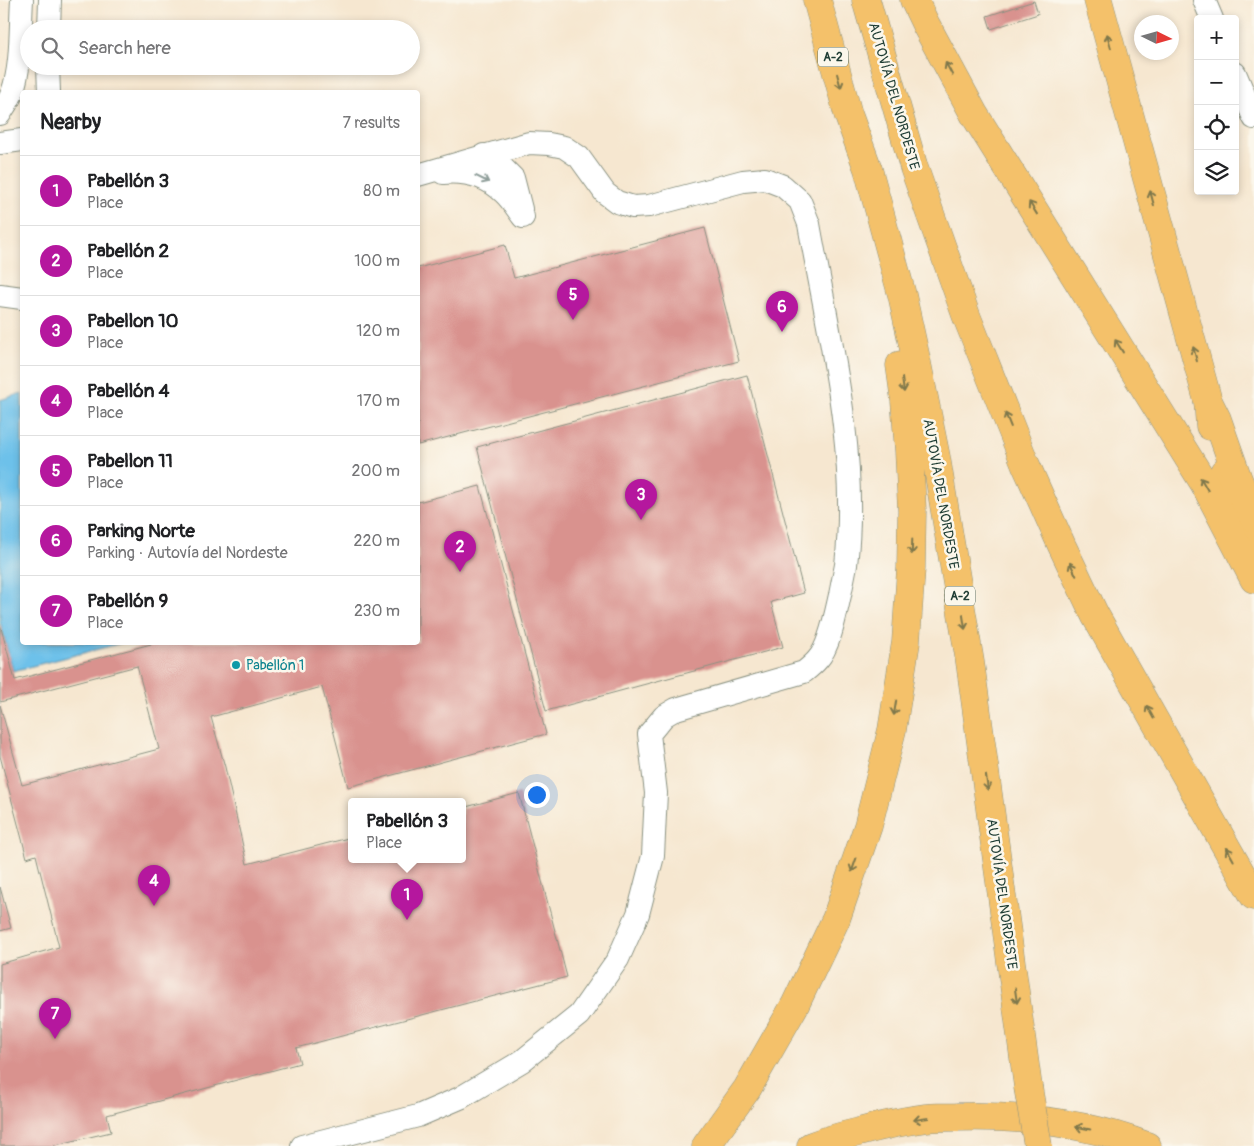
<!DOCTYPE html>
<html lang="en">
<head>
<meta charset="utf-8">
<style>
  :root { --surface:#fff; --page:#f2f2f2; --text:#202124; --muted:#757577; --line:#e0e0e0; --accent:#b5179e }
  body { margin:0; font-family:Pangolin,sans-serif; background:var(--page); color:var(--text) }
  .controls { position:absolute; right:15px; top:15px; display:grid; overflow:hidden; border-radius:5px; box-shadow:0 2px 8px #0003 }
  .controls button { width:45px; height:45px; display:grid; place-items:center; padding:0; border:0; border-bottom:1px solid var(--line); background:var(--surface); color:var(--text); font:25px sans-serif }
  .compass { position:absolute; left:1134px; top:15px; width:45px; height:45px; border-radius:50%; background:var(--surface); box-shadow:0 2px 8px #0003; rotate:95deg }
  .you { position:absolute; left:536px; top:794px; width:18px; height:18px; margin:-12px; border:4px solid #fff; border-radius:50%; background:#1a73e8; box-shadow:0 0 0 8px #1a73e833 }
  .badge { display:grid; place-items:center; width:32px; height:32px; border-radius:50%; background:var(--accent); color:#fff; font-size:16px; font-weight:700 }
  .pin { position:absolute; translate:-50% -41px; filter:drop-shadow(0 1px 2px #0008) }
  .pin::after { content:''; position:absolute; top:26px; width:18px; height:15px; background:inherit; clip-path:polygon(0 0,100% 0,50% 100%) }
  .popup { position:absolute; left:348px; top:798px; width:118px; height:65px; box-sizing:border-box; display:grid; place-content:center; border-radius:5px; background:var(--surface); filter:drop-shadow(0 1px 4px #0005); font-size:16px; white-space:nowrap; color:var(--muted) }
  .popup b { font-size:19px; color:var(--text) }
  .popup::after { content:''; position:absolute; left:50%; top:100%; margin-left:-10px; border:10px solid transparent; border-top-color:var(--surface) }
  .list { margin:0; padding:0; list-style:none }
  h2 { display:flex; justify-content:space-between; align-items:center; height:65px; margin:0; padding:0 20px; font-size:21px }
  h2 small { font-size:16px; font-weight:400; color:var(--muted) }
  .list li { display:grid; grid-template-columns:32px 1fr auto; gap:15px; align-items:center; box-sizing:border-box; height:70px; padding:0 20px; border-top:1px solid var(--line) }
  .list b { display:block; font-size:19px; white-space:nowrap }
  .list p { margin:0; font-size:16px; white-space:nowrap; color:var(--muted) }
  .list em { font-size:16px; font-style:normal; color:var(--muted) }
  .icon { flex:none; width:28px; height:28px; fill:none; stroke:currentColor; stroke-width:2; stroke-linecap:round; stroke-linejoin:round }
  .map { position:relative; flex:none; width:1254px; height:1146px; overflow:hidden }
  .search { position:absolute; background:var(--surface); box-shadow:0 2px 8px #0003; left:20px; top:20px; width:400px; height:55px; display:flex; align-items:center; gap:12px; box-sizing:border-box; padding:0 18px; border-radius:28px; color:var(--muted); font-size:19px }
  .panel { position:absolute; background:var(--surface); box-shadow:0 2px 8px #0003; left:20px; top:90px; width:400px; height:555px; border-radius:5px }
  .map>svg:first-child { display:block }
</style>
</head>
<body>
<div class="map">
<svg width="1254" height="1146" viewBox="0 0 1254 1146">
  <rect width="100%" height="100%" fill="#fbf7ec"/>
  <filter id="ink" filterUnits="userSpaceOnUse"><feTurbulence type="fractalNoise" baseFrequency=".02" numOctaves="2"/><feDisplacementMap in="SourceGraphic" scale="10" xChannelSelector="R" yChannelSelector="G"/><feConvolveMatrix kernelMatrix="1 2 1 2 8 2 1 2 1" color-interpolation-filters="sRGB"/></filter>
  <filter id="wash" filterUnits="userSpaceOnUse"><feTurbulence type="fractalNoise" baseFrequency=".0096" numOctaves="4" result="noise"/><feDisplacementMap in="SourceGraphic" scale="20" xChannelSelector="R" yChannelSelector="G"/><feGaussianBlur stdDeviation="1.12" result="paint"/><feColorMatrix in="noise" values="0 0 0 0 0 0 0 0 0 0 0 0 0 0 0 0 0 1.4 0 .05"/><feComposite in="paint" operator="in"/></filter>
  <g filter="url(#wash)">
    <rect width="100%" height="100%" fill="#f6e7d0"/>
    <path fill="#6dc1ea" stroke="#467f8f" d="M 22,393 L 22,642 L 122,643 L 13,671 L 0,622 L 0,400 Z"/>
    <g id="blocks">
      <path fill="#d9928e" d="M 1034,1 L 1038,14 L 991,29 L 987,16 Z
        M 705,228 L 739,361 L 418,445 L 418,268 L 505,245 L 514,278 Z
        M 747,375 L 804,593 L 771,602 L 783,647 L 546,711 L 477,447 Z
        M 480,486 L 546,734 L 348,787 L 322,687 L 211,717 L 225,767 L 247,864 L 352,837 L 352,859 L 462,859 L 462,808 L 519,793 L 567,977 L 296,1048 L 300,1063 L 107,1115 L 111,1132 L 51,1146 L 0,1146 L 0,964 L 59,947 L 36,855 L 27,858 L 0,756 L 0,705 L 22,785 L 159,749 L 137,666 L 0,702 L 0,624 L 15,680 L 151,644 L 151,642 L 418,642 L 418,502 Z
        M 0,887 L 11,928 L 0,931 Z"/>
    </g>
  </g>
  <g filter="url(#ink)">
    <use href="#blocks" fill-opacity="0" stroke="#8a9282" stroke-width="1"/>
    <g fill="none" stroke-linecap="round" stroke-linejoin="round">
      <defs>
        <path id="minor" d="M 1204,0 L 1212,19
          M 49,29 L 50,0
          M 48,66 L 49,92
          M 1235,73 L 1254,118
          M 0,114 C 4,107 9,101 12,93 C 22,66 20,29 22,0
          M 0,143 L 22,140
          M 484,155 L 499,164 L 513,178 L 521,209
          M 443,173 C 465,171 487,177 503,192 C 511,199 517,209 523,217
          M 0,295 L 22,298
          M 302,1146 L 418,1116 L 460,1098 L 522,1061 L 579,1015 L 618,959 L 638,914 L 653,856 L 656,793 L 649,734 L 664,716 L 676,709 L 804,672 C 809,668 814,664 818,659 C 830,646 836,612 840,595 C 842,585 844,575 846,565 C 859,451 829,336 809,224 L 800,201 L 783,186 L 765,179 L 743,181 L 649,206 L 633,207 L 617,202 L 605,193 L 579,157 L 564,147 L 549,144 L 529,143 L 418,175"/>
        <path id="major" d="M 1098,0 L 1208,401 L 1210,426
          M 1224,472 L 1243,533 L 1248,555"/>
        <path id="highway" d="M 817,0 L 848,114 L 868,169 L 902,295 L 917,363 L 936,457 L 970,662 L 1028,1087
          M 866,0 L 914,168 L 966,315 L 1025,463 L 1062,546 L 1095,615 L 1254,896
          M 914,0 L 926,25 L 974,114 L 1204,483 L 1254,579
          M 1208,401 L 1217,419 L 1238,479 L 1254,518
          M 706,1146 L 747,1089 L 795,1005 L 836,919 L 868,826 L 892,730 L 906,642 L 911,568 L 912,511 L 909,451 L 905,401 L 900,365
          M 811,1146 C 827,1140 842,1136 859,1132 C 880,1126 903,1121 926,1118 C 936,1117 946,1117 956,1117 C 1020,1115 1087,1123 1147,1146"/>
      </defs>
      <use href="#minor" stroke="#8a9282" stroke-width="24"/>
      <use href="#major" stroke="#8a9282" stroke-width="29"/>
      <use href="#highway" stroke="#8a9282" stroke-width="29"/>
      <use href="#minor" stroke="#fff" stroke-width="22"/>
      <use href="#major" stroke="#f4c16a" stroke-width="28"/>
      <use href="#highway" stroke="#f4c16a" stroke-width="28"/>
      <defs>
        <path id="highway-bridge" d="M 1028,1087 L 1038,1146"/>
      </defs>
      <use href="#highway-bridge" stroke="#8a9282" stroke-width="29" stroke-linecap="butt"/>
      <use href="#highway-bridge" stroke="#f4c16a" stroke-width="28"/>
    </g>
    <defs><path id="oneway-shaft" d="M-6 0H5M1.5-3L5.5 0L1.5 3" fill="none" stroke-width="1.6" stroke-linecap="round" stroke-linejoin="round" transform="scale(1.25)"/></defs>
    <g stroke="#7f784c">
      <use href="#oneway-shaft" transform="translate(1109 41) rotate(-105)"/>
      <use href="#oneway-shaft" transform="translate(949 69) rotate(-118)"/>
      <use href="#oneway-shaft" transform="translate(839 81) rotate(75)"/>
      <use href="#oneway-shaft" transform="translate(1152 198) rotate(-105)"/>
      <use href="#oneway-shaft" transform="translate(1033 208) rotate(-122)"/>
      <use href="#oneway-shaft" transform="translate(1119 346) rotate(-122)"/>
      <use href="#oneway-shaft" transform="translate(1195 354) rotate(-105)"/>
      <use href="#oneway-shaft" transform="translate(903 385) rotate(82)"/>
      <use href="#oneway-shaft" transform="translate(1008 420) rotate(-112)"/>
      <use href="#oneway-shaft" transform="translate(1204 484) rotate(-120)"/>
      <use href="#oneway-shaft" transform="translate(912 547) rotate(92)"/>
      <use href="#oneway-shaft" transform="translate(1073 569) rotate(-116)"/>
      <use href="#oneway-shaft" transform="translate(964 622) rotate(81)"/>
      <use href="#oneway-shaft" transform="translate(895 708) rotate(99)"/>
      <use href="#oneway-shaft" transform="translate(1150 712) rotate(-119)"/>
      <use href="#oneway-shaft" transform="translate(987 783) rotate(82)"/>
      <use href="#oneway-shaft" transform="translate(1230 854) rotate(-119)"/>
      <use href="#oneway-shaft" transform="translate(854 865) rotate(109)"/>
      <use href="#oneway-shaft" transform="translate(1016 996) rotate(82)"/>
      <use href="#oneway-shaft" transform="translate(921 1119) rotate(172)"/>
      <use href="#oneway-shaft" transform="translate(1083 1128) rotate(-169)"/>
    </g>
    <use stroke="#8f9e9a" href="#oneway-shaft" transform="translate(482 179) rotate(26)"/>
  </g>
  <circle fill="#0f9aa8" stroke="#fbf7ec" stroke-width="2" cx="236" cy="665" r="5"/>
  <g text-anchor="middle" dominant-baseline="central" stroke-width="5" stroke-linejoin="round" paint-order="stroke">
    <g fill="#fbf7ec" stroke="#61756b" stroke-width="1">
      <rect x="818" y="47.5" width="30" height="19" rx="4"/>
      <rect x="945" y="586.5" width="30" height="19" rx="4"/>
    </g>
    <g font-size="12" font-weight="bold" fill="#1f3d34">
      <text x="833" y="57">A-2</text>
      <text x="960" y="596">A-2</text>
    </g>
    <g font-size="14" fill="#1f3d34" stroke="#fbf7ec">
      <text transform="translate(894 96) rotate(74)">AUTOVÍA DEL NORDESTE</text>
      <text transform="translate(941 494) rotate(80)">AUTOVÍA DEL NORDESTE</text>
      <text transform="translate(1002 894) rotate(82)">AUTOVÍA DEL NORDESTE</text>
    </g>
    <g font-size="14" fill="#0d838f" stroke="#fbf7ec" text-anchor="start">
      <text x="246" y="665">Pabellón 1</text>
    </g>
  </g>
</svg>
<div class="controls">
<button>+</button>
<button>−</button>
<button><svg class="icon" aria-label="locate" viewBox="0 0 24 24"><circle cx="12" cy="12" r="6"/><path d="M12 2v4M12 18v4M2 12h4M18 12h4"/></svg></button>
<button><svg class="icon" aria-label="layers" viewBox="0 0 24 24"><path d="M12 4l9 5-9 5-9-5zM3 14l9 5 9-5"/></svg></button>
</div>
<svg class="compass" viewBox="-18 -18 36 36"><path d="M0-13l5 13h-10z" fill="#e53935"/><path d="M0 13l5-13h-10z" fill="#757577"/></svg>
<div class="you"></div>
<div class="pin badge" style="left:407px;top:920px">1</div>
<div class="popup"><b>Pabellón 3</b>Place</div>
<div class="pin badge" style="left:460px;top:572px">2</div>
<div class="pin badge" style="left:641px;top:520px">3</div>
<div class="pin badge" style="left:154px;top:906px">4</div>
<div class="pin badge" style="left:573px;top:320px">5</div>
<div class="pin badge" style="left:782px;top:332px">6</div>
<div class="pin badge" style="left:55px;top:1039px">7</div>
<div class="search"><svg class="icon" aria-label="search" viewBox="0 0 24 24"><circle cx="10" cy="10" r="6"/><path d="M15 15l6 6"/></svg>Search here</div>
<section class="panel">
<h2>Nearby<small>7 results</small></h2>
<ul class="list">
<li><span class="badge">1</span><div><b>Pabellón 3</b><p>Place</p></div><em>80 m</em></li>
<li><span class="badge">2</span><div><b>Pabellón 2</b><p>Place</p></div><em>100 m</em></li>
<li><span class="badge">3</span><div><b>Pabellon 10</b><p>Place</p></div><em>120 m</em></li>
<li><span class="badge">4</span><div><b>Pabellón 4</b><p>Place</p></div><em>170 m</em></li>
<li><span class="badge">5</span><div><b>Pabellon 11</b><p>Place</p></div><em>200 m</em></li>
<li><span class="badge">6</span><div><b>Parking Norte</b><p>Parking · Autovía del Nordeste</p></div><em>220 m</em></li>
<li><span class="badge">7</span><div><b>Pabellón 9</b><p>Place</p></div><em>230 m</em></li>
</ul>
</section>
</div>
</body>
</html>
